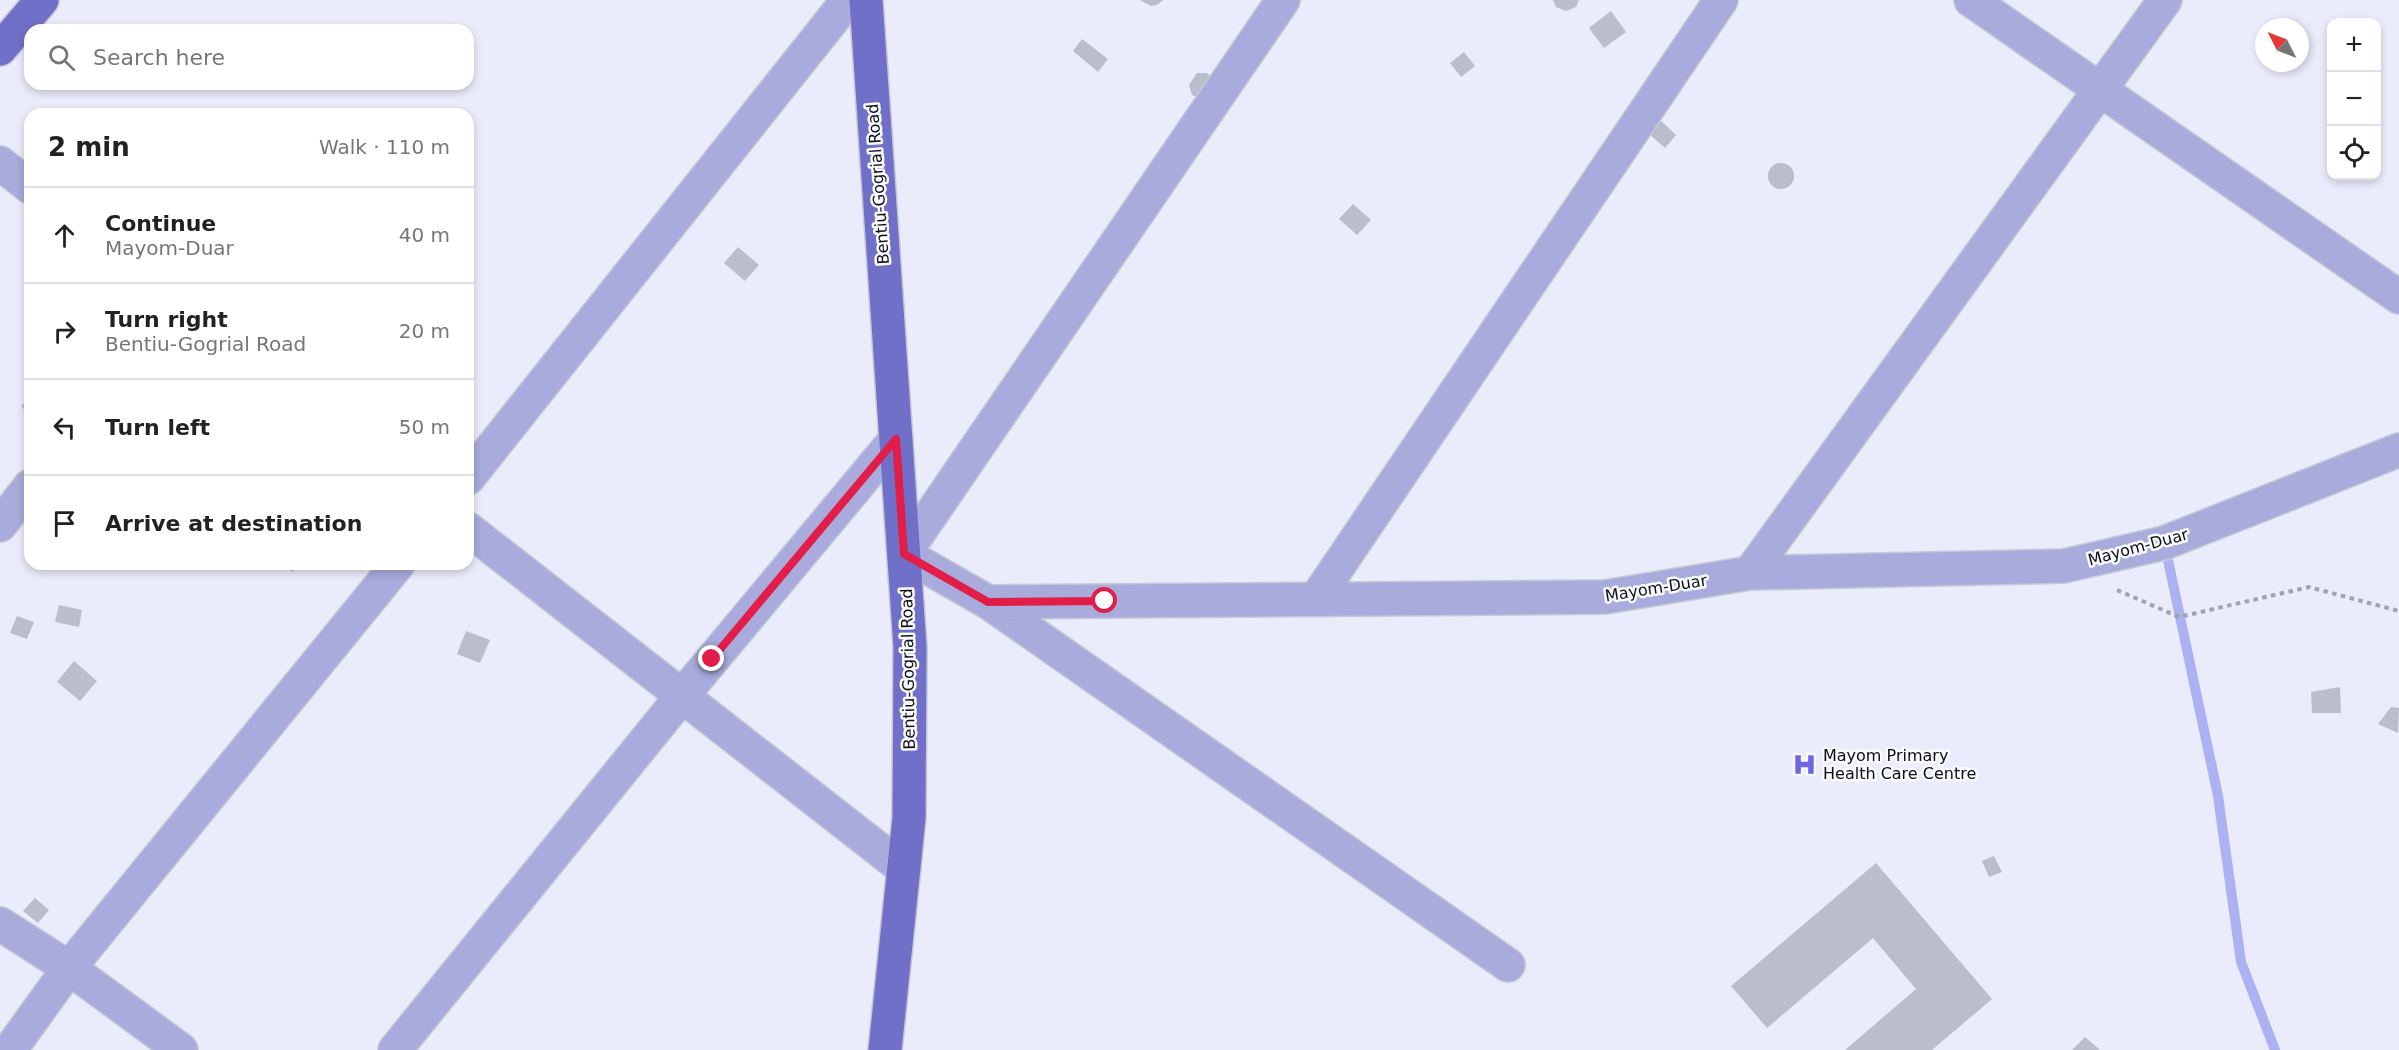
<!DOCTYPE html>
<html lang="en">
<head>
<meta charset="utf-8">
<style>
  :root { --surface:#fff; --page:#f2f2f2; --text:#222; --muted:#767676; --line:#e0e0e0 }
  body { margin:0; font-family:"DejaVu Sans",sans-serif; background:var(--page); color:var(--text) }
  .controls { position:absolute; right:18px; top:18px; display:grid; overflow:hidden; border-radius:12px; box-shadow:0 3px 9px #0003 }
  .controls button { width:54px; height:54px; display:grid; place-items:center; padding:0; border:0; border-bottom:2px solid var(--line); background:var(--surface); color:var(--text); font:30px sans-serif }
  .compass { position:absolute; left:2255px; top:18px; width:54px; height:54px; border-radius:50%; background:var(--surface); box-shadow:0 3px 9px #0003; rotate:312deg }
  .stop { position:absolute; width:18px; height:18px; margin:-14px; border:4px solid #e11d48; border-radius:50%; background:#fff }
  .stop.end { background:#e11d48; border-color:#fff; box-shadow:0 2px 6px #0008 }
  .list { margin:0; padding:0; list-style:none }
  h2 { display:flex; justify-content:space-between; align-items:center; height:78px; margin:0; padding:0 24px; font-size:26px }
  h2 small { font-size:20px; font-weight:400; color:var(--muted) }
  .list li { display:grid; grid-template-columns:39px 1fr auto; gap:18px; align-items:center; box-sizing:border-box; height:96px; padding:0 24px; border-top:2px solid var(--line) }
  .list b { display:block; font-size:22px; white-space:nowrap }
  .list p { margin:0; font-size:20px; white-space:nowrap; color:var(--muted) }
  .list em { font-size:20px; font-style:normal; color:var(--muted) }
  .icon { flex:none; width:33px; height:33px; fill:none; stroke:currentColor; stroke-width:2; stroke-linecap:round; stroke-linejoin:round }
  .map { position:relative; flex:none; width:2399px; height:1050px; overflow:hidden }
  .search { position:absolute; background:var(--surface); box-shadow:0 3px 9px #0003; left:24px; top:24px; width:450px; height:66px; display:flex; align-items:center; gap:15px; box-sizing:border-box; padding:0 21px; border-radius:18px; color:var(--muted); font-size:22px }
  .panel { position:absolute; background:var(--surface); box-shadow:0 3px 9px #0003; left:24px; top:108px; width:450px; height:462px; border-radius:18px }
  .map>svg:first-child { display:block }
</style>
</head>
<body>
<div class="map">
<svg width="2399" height="1050" viewBox="0 0 2399 1050">
  <rect width="100%" height="100%" fill="#eaebfb"/>
  <g fill="none" stroke-linecap="round" stroke-linejoin="round">
    <path stroke="#adb0f3" stroke-width="10" d="M 2165,546 L 2218,796 L 2241,962 L 2275,1050"/>
  </g>
  <path fill="#bbbdcb" d="M 1140,0 L 1163,0 L 1157,5 L 1151,6 Z
    M 1553,0 L 1579,0 L 1576,7 L 1566,11 L 1556,7 Z
    M 1611,11 L 1626,32 L 1604,48 L 1589,28 Z
    M 1082,39 L 1108,59 L 1098,72 L 1073,51 Z
    M 1464,52 L 1475,66 L 1461,77 L 1450,63 Z
    M 1197,73 L 1207,73 L 1214,79 L 1202,99 L 1192,95 L 1189,85 Z
    M 1659,119 L 1676,135 L 1665,148 L 1647,132 Z
    M1768 176a13 13 0 1 1 26 0a13 13 0 1 1-26 0Z
    M 1353,204 L 1371,220 L 1357,235 L 1339,219 Z
    M 738,247 L 759,265 L 745,281 L 724,263 Z
    M 30,397 L 30,416 L 21,406 Z
    M 279,564 L 298,564 L 293,572 Z
    M 59,605 L 82,610 L 79,627 L 55,622 Z
    M 17,616 L 34,622 L 27,639 L 10,633 Z
    M 466,631 L 490,640 L 480,663 L 457,654 Z
    M 74,661 L 97,681 L 80,701 L 57,682 Z
    M 2340,687 L 2341,713 L 2312,713 L 2311,692 Z
    M 2391,707 L 2399,708 L 2398,733 L 2378,724 Z
    M 1994,856 L 2002,872 L 1989,877 L 1982,861 Z
    M 1876,863 L 1992,999 L 1932,1050 L 1845,1050 L 1916,989 L 1873,938 L 1767,1028 L 1731,986 Z
    M 35,898 L 49,910 L 38,923 L 23,911 Z
    M 2085,1037 L 2100,1050 L 2072,1050 Z"/>
  <g fill="none" stroke-linecap="round" stroke-linejoin="round">
    <defs>
      <path id="minor" d="M 1283,0 L 904,554 L 988,602 L 1605,597 L 1750,573 L 2064,566 L 2164,543 L 2399,450
        M 1971,0 L 2399,297
        M 0,163 L 30,187
        M 468,478 L 848,0
        M 0,525 L 30,486
        M 468,529 L 904,869
        M 1750,573 L 2165,0
        M 1316,599 L 1721,0
        M 988,602 L 1508,965
        M 0,924 L 69,968 L 181,1050
        M 10,1050 L 69,968 L 398,564
        M 395,1050 L 682,696 L 896,439"/>
      <path id="major" d="M 866,0 L 910,647 L 909,818 L 885,1050
        M 0,49 L 42,0"/>
    </defs>
    <use href="#minor" stroke="#c7c8d6" stroke-width="36"/>
    <use href="#major" stroke="#c7c8d6" stroke-width="36"/>
    <path stroke="#a1a2ae" stroke-width="4" stroke-dasharray="4.5 4.5" stroke-linecap="butt" d="M 2117,590 L 2179,617 L 2309,587 L 2399,611"/>
    <use href="#minor" stroke="#a8abdb" stroke-width="33"/>
    <use href="#major" stroke="#7170c8" stroke-width="33"/>
  </g>
  <g fill="none" stroke-linecap="round" stroke-linejoin="round">
    <path stroke="#e11d48" stroke-width="8" d="M 712,659 L 896,439 L 904,554 L 988,602 L 1105,601"/>
  </g>
  <defs>
    <symbol id="hospital-bare" viewBox="-9 -9 18 18"><path d="M-5-5h3v3.5h4V-5h3V5h-3V1.5h-4V5h-3Z" fill="#6d66e0" stroke="#f9fafd" stroke-width="2.5" paint-order="stroke"/></symbol>
  </defs>
  <g fill-rule="evenodd">
    <use href="#hospital-bare" x="1788" y="748" width="33" height="33"/>
  </g>
  <g text-anchor="middle" dominant-baseline="central" stroke-width="5" stroke-linejoin="round" paint-order="stroke">
    <g font-size="16" fill="#0d0e12" stroke="#f9fafd">
      <text transform="translate(878 184) rotate(-94)">Bentiu-Gogrial Road</text>
      <text transform="translate(2138 547) rotate(-15)">Mayom-Duar</text>
      <text transform="translate(1656 588) rotate(-9)">Mayom-Duar</text>
      <text transform="translate(908 669) rotate(-91)">Bentiu-Gogrial Road</text>
    </g>
    <g font-size="16" fill="#0d0e12" stroke="#f9fafd" text-anchor="start">
      <text x="1823" y="755">Mayom Primary<tspan x="1823" dy="18">Health Care Centre</tspan></text>
    </g>
  </g>
</svg>
<div class="controls">
<button>+</button>
<button>−</button>
<button><svg class="icon" aria-label="locate" viewBox="0 0 24 24"><circle cx="12" cy="12" r="6"/><path d="M12 2v4M12 18v4M2 12h4M18 12h4"/></svg></button>
</div>
<svg class="compass" viewBox="-18 -18 36 36"><path d="M0-13l5 13h-10z" fill="#e53935"/><path d="M0 13l5-13h-10z" fill="#767676"/></svg>
<div class="stop" style="left:1105px;top:601px"></div>
<div class="stop end" style="left:712px;top:659px"></div>
<div class="search"><svg class="icon" aria-label="search" viewBox="0 0 24 24"><circle cx="10" cy="10" r="6"/><path d="M15 15l6 6"/></svg>Search here</div>
<section class="panel">
<h2>2 min<small>Walk · 110 m</small></h2>
<ul class="list">
<li><svg class="icon" aria-label="ahead" viewBox="0 0 24 24"><path d="M12 20V5M6 11l6-6 6 6"/></svg><div><b>Continue</b><p>Mayom-Duar</p></div><em>40 m</em></li>
<li><svg class="icon" aria-label="right" viewBox="0 0 24 24"><path d="M7 20v-9h11M14 6l5 5-5 5"/></svg><div><b>Turn right</b><p>Bentiu-Gogrial Road</p></div><em>20 m</em></li>
<li><svg class="icon" aria-label="left" viewBox="0 0 24 24"><path d="M17 20v-9H6M10 6l-5 5 5 5"/></svg><div><b>Turn left</b></div><em>50 m</em></li>
<li><svg class="icon" aria-label="arrive" viewBox="0 0 24 24"><path d="M6 21V4h12l-3 4 3 4H6"/></svg><div><b>Arrive at destination</b></div></li>
</ul>
</section>
</div>
</body>
</html>
